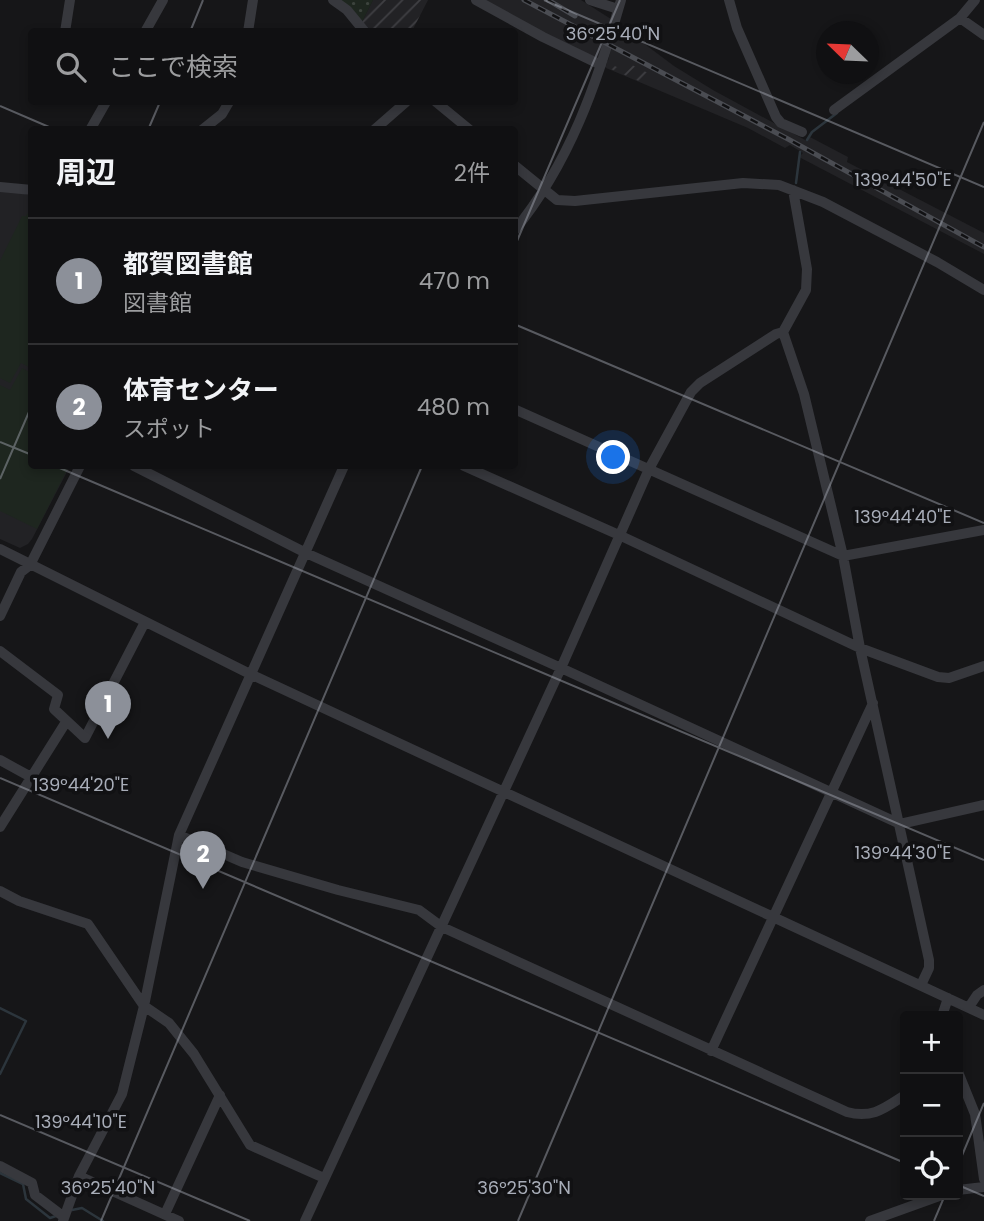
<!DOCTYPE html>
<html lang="ja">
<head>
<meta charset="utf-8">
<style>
  :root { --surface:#101012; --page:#19191b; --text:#f1f3f6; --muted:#9c9d9f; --line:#303032; --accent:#8c9099 }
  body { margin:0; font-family:Poppins,"Noto Sans JP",sans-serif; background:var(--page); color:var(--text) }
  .controls { position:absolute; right:21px; bottom:21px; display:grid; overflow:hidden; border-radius:7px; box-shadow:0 4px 10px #0003 }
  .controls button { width:63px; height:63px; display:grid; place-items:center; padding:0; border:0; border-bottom:2px solid var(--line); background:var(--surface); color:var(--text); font:35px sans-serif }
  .compass { position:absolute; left:816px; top:21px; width:63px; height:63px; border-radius:50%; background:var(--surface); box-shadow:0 4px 10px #0003; rotate:293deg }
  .you { position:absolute; left:614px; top:458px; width:24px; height:24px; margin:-18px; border:5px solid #fff; border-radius:50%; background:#1a73e8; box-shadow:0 0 0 10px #1a73e833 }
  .badge { display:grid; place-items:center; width:46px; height:46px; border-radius:50%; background:var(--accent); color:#fff; font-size:23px; font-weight:700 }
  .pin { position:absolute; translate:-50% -58px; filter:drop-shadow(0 2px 4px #0008) }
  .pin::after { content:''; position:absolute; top:37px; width:24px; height:21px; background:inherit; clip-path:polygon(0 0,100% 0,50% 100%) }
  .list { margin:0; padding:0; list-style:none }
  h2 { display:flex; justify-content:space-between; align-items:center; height:91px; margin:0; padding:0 28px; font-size:30px }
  h2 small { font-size:23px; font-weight:400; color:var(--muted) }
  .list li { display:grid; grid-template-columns:46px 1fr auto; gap:21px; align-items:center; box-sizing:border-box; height:126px; padding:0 28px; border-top:2px solid var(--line) }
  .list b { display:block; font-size:26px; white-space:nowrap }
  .list p { margin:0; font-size:23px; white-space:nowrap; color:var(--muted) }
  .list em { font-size:23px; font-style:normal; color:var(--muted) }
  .icon { flex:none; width:38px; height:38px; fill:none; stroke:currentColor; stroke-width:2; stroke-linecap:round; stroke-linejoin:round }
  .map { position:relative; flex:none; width:984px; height:1221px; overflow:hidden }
  .search { position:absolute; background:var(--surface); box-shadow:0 4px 10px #0003; left:28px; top:28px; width:490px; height:77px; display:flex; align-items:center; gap:18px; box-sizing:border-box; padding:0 24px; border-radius:7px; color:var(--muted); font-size:26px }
  .panel { position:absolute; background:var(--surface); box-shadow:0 4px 10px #0003; left:28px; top:126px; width:490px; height:343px; border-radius:7px }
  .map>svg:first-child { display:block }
</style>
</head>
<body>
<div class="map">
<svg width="984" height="1221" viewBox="0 0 984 1221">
  <defs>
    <pattern id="industrial-furrows" width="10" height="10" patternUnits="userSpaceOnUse" patternTransform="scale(1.75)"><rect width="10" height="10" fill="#222225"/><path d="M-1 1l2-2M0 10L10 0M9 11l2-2" fill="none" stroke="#3f3f43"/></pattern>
    <pattern id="park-dots" width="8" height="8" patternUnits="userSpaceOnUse" patternTransform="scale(1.75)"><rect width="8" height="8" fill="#1e261f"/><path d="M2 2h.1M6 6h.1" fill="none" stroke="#3c433d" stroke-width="1.8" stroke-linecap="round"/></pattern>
  </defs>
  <rect width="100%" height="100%" fill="#161618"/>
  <path fill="#222225" d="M 482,0 L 581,0 L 611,19 L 599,57 L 594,59 Z
    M 618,24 L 674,66 L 713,90 L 807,141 L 810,137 L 848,157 L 847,162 L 984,233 L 984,254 L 799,157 L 803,153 L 790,145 L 785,148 L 748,128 L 606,68 Z
    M 0,191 L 16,191 L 31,196 L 32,466 L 70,466 L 32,539 L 28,544 L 20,548 L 0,539 Z"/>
  <path fill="url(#industrial-furrows)" d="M 373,0 L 428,0 L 412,31 L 369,31 L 362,22 Z
    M 607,60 L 610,64 L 624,70 L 628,63 L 650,74 L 646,84 L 606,67 Z"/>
  <path fill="url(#park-dots)" d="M 338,0 L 373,0 L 362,22 L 354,11 Z"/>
  <path fill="#1e261f" d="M 31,207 L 31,368 L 21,363 L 10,383 L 0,378 L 0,261 L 22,216 L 26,216 Z
    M 22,368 L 31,373 L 32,466 L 69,466 L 37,529 L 0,511 L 0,385 L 10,390 Z"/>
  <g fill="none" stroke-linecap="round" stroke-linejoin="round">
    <path stroke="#2c353c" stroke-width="2.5" d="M 807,140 L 812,132 L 837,113
      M 796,183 L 800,152
      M 0,1008 L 26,1021 L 0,1074
      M 0,1173 L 23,1184 L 26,1199 L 50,1218 L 56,1216
      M 72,1210 L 82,1208 L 103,1221"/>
    <path stroke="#37383d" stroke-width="10" d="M 333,0 L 347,10 L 365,32
      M 476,0 L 543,37 L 601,65
      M 590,0 L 618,9
      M 729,0 L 737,28 L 776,117 L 781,123 L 802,132
      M 960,18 L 984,35
      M 65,32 L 70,0
      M 145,32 L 163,0
      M 248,32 L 253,0
      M 436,102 L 470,130
      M 834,110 L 960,18 L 975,0
      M 90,130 L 106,102
      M 202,130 L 222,114 L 229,102
      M 374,130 L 406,102
      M 514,165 L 557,200 L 575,201 L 743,183 L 779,185 L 823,202 L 937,262 L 984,290
      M 0,187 L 32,190
      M 514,231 C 570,163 597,83 621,0
      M 783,332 L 804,394 L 843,556 L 860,648 L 929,960 L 929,968 L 921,985
      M 514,409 L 843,556 L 984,530
      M 134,466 L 306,553 L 561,668 L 900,824 L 984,805
      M 464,466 L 619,535 L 860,648 L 938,677 L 949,678 L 984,666
      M 0,549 L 250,674 L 984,1015
      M 0,616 L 21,572 L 30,565 L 80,466
      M 0,651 L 58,695 L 54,709 L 85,738 L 145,622
      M 0,760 L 31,777
      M 0,827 L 66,722
      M 179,835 L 242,862 L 338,890 L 419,910 L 442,927 L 847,1112 C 872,1119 885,1108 905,1095
      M 0,891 L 19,901 L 88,924 L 144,1006 L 169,1023 L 194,1054 L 250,1145 L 324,1178
      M 969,1007 L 977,995 L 984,990
      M 942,1016 L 948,998
      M 711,1051 L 873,703
      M 958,1072 L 975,1114 L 984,1179
      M 0,1166 L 32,1183 L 35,1195 L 64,1217
      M 79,1176 L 179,1221
      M 958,1190 L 984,1187
      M 165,1214 L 220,1095
      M 63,1221 L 79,1176 L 122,1094 L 144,1006 L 179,835 L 344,466
      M 305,1221 L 561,668 L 649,469 L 691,392 L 700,383 L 776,334 L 783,332 L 806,290 L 807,269 L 793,190
      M 870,1221 L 942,1195"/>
    <defs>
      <path id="rail" d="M 524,0 L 788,139 L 984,247
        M 548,0 L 575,16"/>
    </defs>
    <use href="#rail" stroke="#4a4c52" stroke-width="5"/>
    <use href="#rail" stroke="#111113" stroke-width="2.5" stroke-dasharray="8" stroke-linecap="butt"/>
  </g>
  <path fill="none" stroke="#a8adb8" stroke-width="2" stroke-opacity="0.45" d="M 544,0 L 984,187M 190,32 L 203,0M 0,106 L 56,130M 148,130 L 160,102M 514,248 L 620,0M 514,324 L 984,523M 0,442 L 32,455M 55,466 L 984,860M 0,479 L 32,405M 0,778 L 905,1163M 0,1115 L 250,1221M 958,1165 L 984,1103M 958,1185 L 984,1196M 101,1221 L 422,466M 518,1221 L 984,122M 934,1221 L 945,1195"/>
  <g font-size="18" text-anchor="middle" fill="#a8adb8" stroke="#111113" stroke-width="7" stroke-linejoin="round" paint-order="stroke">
    <text x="613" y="40">36°25'40"N</text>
    <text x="903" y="186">139°44'50"E</text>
    <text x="903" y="523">139°44'40"E</text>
    <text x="81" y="791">139°44'20"E</text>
    <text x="903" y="859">139°44'30"E</text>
    <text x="81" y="1128">139°44'10"E</text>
    <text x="108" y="1194">36°25'40"N</text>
    <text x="524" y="1194">36°25'30"N</text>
  </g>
</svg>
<div class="controls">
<button>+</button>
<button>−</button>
<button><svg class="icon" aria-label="locate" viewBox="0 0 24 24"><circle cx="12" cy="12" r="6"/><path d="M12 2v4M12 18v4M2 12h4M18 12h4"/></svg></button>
</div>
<svg class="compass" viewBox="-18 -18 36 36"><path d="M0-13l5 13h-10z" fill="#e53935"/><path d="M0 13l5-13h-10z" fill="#9c9d9f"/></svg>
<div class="you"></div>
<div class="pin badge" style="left:108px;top:739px">1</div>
<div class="pin badge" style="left:203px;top:889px">2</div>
<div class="search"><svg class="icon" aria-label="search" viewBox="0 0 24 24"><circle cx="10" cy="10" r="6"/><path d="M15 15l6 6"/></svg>ここで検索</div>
<section class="panel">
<h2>周辺<small>2件</small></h2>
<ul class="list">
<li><span class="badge">1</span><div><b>都賀図書館</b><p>図書館</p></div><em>470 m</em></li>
<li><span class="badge">2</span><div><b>体育センター</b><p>スポット</p></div><em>480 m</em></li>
</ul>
</section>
</div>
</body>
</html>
